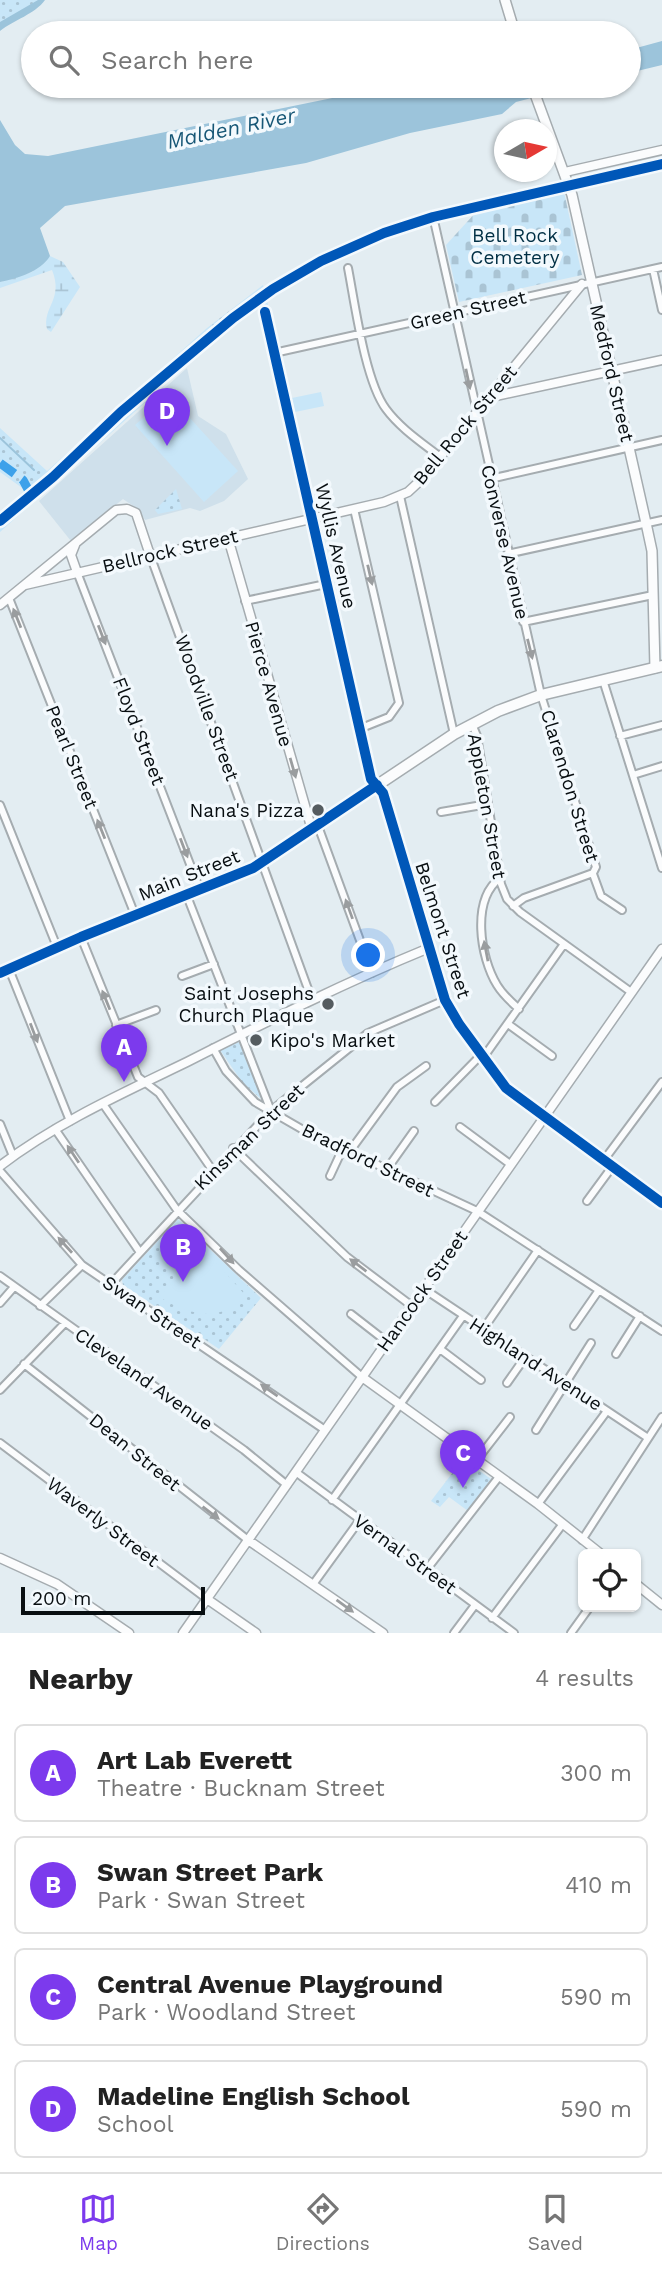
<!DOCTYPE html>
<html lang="en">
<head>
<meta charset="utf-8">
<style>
  :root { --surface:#fff; --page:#f2f2f2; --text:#222; --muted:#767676; --line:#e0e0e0; --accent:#7c3aed }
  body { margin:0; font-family:"Work Sans",sans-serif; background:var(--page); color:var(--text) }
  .controls { position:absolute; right:21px; bottom:21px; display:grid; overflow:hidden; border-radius:10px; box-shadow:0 2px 5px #0004 }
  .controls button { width:63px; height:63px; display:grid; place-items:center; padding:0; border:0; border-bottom:2px solid var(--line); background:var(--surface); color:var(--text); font:35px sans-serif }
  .compass { position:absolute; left:494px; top:119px; width:63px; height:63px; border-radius:50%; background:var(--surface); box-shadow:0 2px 5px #0004; rotate:81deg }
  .scale { position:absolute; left:21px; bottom:18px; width:184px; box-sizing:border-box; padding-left:7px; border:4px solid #080e11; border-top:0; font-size:19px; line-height:24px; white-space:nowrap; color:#080e11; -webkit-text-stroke:5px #f3f9fd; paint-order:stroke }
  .you { position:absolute; left:369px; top:956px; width:24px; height:24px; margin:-18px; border:5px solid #fff; border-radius:50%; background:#1a73e8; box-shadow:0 0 0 10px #1a73e833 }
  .badge { display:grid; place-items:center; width:46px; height:46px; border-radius:50%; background:var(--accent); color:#fff; font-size:23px; font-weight:700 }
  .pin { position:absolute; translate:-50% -58px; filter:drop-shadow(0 2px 4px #0008) }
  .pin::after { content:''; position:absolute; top:37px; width:24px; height:21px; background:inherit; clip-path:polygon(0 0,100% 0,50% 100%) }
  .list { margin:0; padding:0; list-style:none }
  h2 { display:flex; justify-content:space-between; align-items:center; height:91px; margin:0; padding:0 28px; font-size:30px }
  h2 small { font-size:23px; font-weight:400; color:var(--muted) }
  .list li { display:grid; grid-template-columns:46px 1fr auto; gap:21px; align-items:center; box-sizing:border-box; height:98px; margin:0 14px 14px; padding:0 14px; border:2px solid var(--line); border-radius:10px }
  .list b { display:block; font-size:26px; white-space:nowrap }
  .list p { margin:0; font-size:23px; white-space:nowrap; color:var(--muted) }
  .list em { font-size:23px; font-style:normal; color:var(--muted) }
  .icon { flex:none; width:38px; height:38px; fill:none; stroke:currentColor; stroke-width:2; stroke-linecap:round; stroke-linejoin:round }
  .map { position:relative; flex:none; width:662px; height:1633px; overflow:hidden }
  .search { position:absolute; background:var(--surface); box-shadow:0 2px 5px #0004; left:21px; right:21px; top:21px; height:77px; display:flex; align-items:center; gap:18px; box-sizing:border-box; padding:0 24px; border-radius:38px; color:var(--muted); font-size:26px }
  .sheet { height:539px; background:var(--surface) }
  nav { display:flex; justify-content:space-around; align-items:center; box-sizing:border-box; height:98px; border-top:2px solid var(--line); background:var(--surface); font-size:19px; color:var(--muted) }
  nav a { display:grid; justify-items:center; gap:4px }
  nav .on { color:var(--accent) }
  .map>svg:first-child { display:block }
</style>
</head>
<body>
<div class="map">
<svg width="662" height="1633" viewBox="0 0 662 1633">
  <defs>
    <pattern id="grass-dots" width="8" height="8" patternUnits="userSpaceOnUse" patternTransform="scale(1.75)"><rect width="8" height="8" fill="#c8e6f8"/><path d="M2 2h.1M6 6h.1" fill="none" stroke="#aac4d4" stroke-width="1.8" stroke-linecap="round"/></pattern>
    <pattern id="wetland-marsh" width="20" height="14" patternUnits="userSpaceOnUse" patternTransform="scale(1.75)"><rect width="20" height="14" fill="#c8e6f8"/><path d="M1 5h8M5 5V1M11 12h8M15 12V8" fill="none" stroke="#aac4d4"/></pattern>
    <pattern id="cemetery-stones" width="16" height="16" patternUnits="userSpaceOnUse" patternTransform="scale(1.75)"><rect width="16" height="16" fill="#c8e6f8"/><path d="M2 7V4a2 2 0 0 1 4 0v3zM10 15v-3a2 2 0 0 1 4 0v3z" fill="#aac4d4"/></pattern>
  </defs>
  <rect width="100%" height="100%" fill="#e3edf2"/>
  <path fill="#cfe0eb" d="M 187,368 L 198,416 L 226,434 L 248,479 L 224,501 L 200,511 L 190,508 L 145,520 L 138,509 L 123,499 L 71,541 L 39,501 Z"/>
  <path fill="url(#grass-dots)" d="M 0,0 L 41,0 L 0,24 Z
    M 263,285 L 268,305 L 257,306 L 223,333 L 0,532 L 0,513 L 25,490 L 0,472 L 0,428 L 47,471 L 207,328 Z
    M 176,489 L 182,509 L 158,514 L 155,510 Z
    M 239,1042 L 261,1097 L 260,1098 L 242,1082 L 220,1050 Z
    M 178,1219 L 261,1298 L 219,1349 L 123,1285 L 122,1280 Z
    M 463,1459 L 491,1479 L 468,1511 L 449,1497 L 440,1507 L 431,1501 Z"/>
  <path fill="url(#wetland-marsh)" d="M 50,256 L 63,262 L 80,287 L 51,332 L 47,329 C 42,307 64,300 52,270 L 0,288 L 0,282 L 32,272 Z"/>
  <path fill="url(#cemetery-stones)" d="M 564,192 L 582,275 L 459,302 L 446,245 L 477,211 Z"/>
  <path fill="#c8e6f8" d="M 321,392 L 324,406 L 295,412 L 292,398 Z
    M 169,395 L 238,471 L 204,502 L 135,425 Z
    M 202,1252 L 207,1252 L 246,1296 C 218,1324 190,1315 159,1297 Z"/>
  <path fill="#9cc4db" d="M 38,0 L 45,0 C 35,14 14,20 0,31 L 0,22 Z
    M 662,41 L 662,65 L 629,73 L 629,50 Z
    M 391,86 L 578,86 L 516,102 L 502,114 L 410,133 L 306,163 L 65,206 L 40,228 L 50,256 C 40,272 18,278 0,282 L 0,120 L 15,145 L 25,154 L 48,156 Z"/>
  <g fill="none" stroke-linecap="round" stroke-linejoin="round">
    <path stroke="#9cc4db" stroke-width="2" d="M 0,438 L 34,470"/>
    <defs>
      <path id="minor" d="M 435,225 L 541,695 L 596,867 L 593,873 L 524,898 L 513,906
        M 348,268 C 355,304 365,381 386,409 C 400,428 421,442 439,456
        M 653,269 L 662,310
        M 265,312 L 371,779 L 377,785
        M 274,353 L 662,267
        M 490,479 L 662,440
        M 400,496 L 454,734
        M 354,509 L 399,703 L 389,717 L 359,729
        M 507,554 L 662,520
        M 150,555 L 312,1000
        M 77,572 L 200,890
        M 9,598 L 135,915
        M 245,601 L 326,584
        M 523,622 L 653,595
        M 603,680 L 662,868
        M 472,724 L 477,736 L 501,884 L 507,899 L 520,912 L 631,992
        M 620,736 L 662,725
        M 633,775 L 662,766
        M 0,805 L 57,947
        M 441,812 L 488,804
        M 318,826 L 372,973
        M 593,874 L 601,896 L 622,910
        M 500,878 C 471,900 480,957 497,985 C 503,995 511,1002 519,1009
        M 187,896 L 271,1111
        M 81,937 L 138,1077 L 159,1093 L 213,1171
        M 9,969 L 70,1121
        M 182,976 L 214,964
        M 508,1024 L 552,1056
        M 116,1025 L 156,1010
        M 213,1048 L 226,1071 L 255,1102 L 305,1131 L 477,1211 L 662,1331
        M 483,1058 L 564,944
        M 435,1102 L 481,1055
        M 103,1104 L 177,1210 L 239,1270 L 362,1377
        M 0,1124 L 13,1156
        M 460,1127 L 510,1164
        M 55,1129 L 139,1251
        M 233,1148 L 347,1257 L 412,1306
        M 350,1151 L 397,1087 L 426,1066
        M 604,1160 L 662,1082
        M 387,1169 L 414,1131
        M 0,1171 L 82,1265 L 325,1430
        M 330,1176 L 343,1148
        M 587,1201 L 612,1167
        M 0,1276 L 244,1450 L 287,1485
        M 112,1283 L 271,1111 L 368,1033 L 445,1000
        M 424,1289 L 648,1438
        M 0,1303 L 14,1287
        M 40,1306 L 82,1265
        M 351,1314 L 387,1342
        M 574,1326 L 599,1290
        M 484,1328 L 538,1250
        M 440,1349 L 481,1380
        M 616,1354 L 640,1316
        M 24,1364 L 248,1540
        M 507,1383 L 526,1356
        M 0,1390 L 65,1323
        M 536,1430 L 591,1343
        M 0,1443 L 207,1599
        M 476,1461 L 510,1417
        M 297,1473 L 514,1633
        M 332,1500 L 463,1316
        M 538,1504 L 607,1411
        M 582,1540 L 662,1417
        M 427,1569 L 498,1478
        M 314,1583 L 359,1521
        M 492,1618 L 562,1525
        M 454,1633 L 475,1605
        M 571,1633 L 589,1608"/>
      <path id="tertiary" d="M 565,172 L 662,150
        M 491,397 L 662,360
        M 228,538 L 312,830
        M 75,545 L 71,555 L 77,572
        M 25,585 L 384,502 L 408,492 L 422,479 L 582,284
        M 0,605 L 116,510 L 127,509 L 136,513 L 150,555
        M 377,785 L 383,793 L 440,986 L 459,1024 L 506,1088 L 662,1203
        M 0,1166 C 56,1123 123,1093 187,1062 C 266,1022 346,982 429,948
        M 362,1377 L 538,1504 L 601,1554
        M 248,1540 L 383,1633
        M 0,1558 L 57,1584 L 129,1633
        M 636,1584 L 662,1605
        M 207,1599 L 256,1633
        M 183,1633 L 662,949"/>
      <path id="secondary" d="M 505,0 L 515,33
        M 532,86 L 572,195 L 646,523 L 652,551 L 655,668"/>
      <path id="primary" d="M 0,973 L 81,937 L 253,868 L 454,734 L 498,711 L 541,695 L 662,666"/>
    </defs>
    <use href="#minor" stroke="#a5acb0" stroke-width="10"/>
    <use href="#tertiary" stroke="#a5acb0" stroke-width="11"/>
    <use href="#secondary" stroke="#a5acb0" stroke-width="12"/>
    <use href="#primary" stroke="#a5acb0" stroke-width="13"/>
    <use href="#minor" stroke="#fbfcfd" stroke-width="6"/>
    <use href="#tertiary" stroke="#fbfcfd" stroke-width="8"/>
    <use href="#secondary" stroke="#fbfcfd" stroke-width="9"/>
    <use href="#primary" stroke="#fbfcfd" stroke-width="10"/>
    <path stroke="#3ca1ea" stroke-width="9" stroke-dasharray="18 9" stroke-linecap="butt" d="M 0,463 L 23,480 L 31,495"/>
    <defs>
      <path id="cycleway" d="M 265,312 L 371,779 L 383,793 L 445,1000 L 459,1024 L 506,1088 L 662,1203
        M 0,521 L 53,477 L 121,412 L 233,318 L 273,289 L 321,261 L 384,233 L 433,217 L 662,164
        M 0,973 L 81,937 L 253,868 L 377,785"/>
    </defs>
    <use href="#cycleway" stroke="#f3f9fd" stroke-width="15"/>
    <use href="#cycleway" stroke="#0057b8" stroke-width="10"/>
  </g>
  <defs><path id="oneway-solid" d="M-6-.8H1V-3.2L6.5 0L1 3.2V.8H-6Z" transform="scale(1.75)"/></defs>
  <g fill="#9a9d9f">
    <use href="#oneway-solid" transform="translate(468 379) rotate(78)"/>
    <use href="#oneway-solid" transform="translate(370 575) rotate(77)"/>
    <use href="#oneway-solid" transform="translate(17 618) rotate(-112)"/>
    <use href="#oneway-solid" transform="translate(102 635) rotate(69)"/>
    <use href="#oneway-solid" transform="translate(530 649) rotate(76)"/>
    <use href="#oneway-solid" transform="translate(293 768) rotate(74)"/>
    <use href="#oneway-solid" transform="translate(101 829) rotate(-112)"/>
    <use href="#oneway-solid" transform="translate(184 848) rotate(69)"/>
    <use href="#oneway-solid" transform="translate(349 909) rotate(-110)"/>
    <use href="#oneway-solid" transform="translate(486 951) rotate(-101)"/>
    <use href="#oneway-solid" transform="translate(106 1000) rotate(-112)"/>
    <use href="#oneway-solid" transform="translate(34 1033) rotate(69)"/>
    <use href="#oneway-solid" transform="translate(73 1154) rotate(-124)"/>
    <use href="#oneway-solid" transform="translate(65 1245) rotate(-132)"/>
    <use href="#oneway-solid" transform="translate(227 1256) rotate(48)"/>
    <use href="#oneway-solid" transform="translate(358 1265) rotate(-143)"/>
    <use href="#oneway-solid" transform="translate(269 1390) rotate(-145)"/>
    <use href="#oneway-solid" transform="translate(211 1513) rotate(37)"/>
    <use href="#oneway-solid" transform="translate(345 1606) rotate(36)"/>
  </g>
  <g fill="#555c60" stroke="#f3f9fd" stroke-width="2.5">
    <circle cx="318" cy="810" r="7"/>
    <circle cx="328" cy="1004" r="7"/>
    <circle cx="256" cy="1040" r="7"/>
  </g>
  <g text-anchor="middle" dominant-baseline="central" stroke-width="7" stroke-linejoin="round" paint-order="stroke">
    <g font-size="19" fill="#012f44" stroke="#f3f9fd">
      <text x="515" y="235">Bell Rock<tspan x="515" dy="22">Cemetery</tspan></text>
    </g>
    <g font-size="19" fill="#080e11" stroke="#f3f9fd">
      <text transform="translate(468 310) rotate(-13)">Green Street</text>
      <text transform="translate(612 373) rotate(77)">Medford Street</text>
      <text transform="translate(465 425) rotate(-50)">Bell Rock Street</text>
      <text transform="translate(505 542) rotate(77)">Converse Avenue</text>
      <text transform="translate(336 546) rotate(77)">Wyllis Avenue</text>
      <text transform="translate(170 551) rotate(-13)">Bellrock Street</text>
      <text transform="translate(269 684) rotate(74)">Pierce Avenue</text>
      <text transform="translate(207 708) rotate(70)">Woodville Street</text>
      <text transform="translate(139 731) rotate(69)">Floyd Street</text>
      <text transform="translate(72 757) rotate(68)">Pearl Street</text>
      <text transform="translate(570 786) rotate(73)">Clarendon Street</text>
      <text transform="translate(487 806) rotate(80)">Appleton Street</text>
      <text transform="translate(189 875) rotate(-22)">Main Street</text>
      <text transform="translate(443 930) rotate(72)">Belmont Street</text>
      <text transform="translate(249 1137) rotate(-44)">Kinsman Street</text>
      <text transform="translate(368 1160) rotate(26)">Bradford Street</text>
      <text transform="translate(422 1291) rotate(-55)">Hancock Street</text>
      <text transform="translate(152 1312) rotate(34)">Swan Street</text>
      <text transform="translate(536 1364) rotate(33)">Highland Avenue</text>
      <text transform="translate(144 1379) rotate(35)">Cleveland Avenue</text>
      <text transform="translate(135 1452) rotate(39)">Dean Street</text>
      <text transform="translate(103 1522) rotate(37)">Waverly Street</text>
      <text transform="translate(405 1554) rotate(36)">Vernal Street</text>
    </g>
    <g font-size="19" fill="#080e11" stroke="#f3f9fd" text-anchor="end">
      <text x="304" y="810">Nana's Pizza</text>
      <text x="314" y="993">Saint Josephs<tspan x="314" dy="22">Church Plaque</tspan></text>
      <text x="270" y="1040" text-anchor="start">Kipo's Market</text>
    </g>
    <g font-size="21" font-style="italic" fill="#175776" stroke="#f3f9fd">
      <text transform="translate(231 128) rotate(-12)">Malden River</text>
    </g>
  </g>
</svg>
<div class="controls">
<button><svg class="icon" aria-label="locate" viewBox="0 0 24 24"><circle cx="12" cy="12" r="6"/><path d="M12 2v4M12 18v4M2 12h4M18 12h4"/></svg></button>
</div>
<svg class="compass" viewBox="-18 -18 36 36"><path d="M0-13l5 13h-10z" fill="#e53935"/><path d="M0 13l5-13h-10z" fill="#767676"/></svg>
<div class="scale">200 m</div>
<div class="you"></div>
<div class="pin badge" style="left:124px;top:1082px">A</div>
<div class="pin badge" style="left:183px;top:1282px">B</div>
<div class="pin badge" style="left:463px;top:1488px">C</div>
<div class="pin badge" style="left:167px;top:446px">D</div>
<div class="search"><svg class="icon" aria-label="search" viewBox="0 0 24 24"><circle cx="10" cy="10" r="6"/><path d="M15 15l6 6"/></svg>Search here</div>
</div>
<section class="sheet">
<h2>Nearby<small>4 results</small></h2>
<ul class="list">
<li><span class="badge">A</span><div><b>Art Lab Everett</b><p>Theatre · Bucknam Street</p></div><em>300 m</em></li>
<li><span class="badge">B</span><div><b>Swan Street Park</b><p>Park · Swan Street</p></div><em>410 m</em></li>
<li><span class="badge">C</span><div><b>Central Avenue Playground</b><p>Park · Woodland Street</p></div><em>590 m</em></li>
<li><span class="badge">D</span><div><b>Madeline English School</b><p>School</p></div><em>590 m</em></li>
</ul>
</section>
<nav>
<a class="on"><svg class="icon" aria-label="map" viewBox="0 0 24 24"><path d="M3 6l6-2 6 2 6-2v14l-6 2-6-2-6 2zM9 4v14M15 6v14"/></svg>Map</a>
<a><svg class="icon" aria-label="directions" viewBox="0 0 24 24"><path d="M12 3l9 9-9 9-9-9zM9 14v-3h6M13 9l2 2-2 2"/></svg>Directions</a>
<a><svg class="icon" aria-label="saved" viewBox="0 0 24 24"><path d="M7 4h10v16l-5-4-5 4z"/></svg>Saved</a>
</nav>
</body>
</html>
